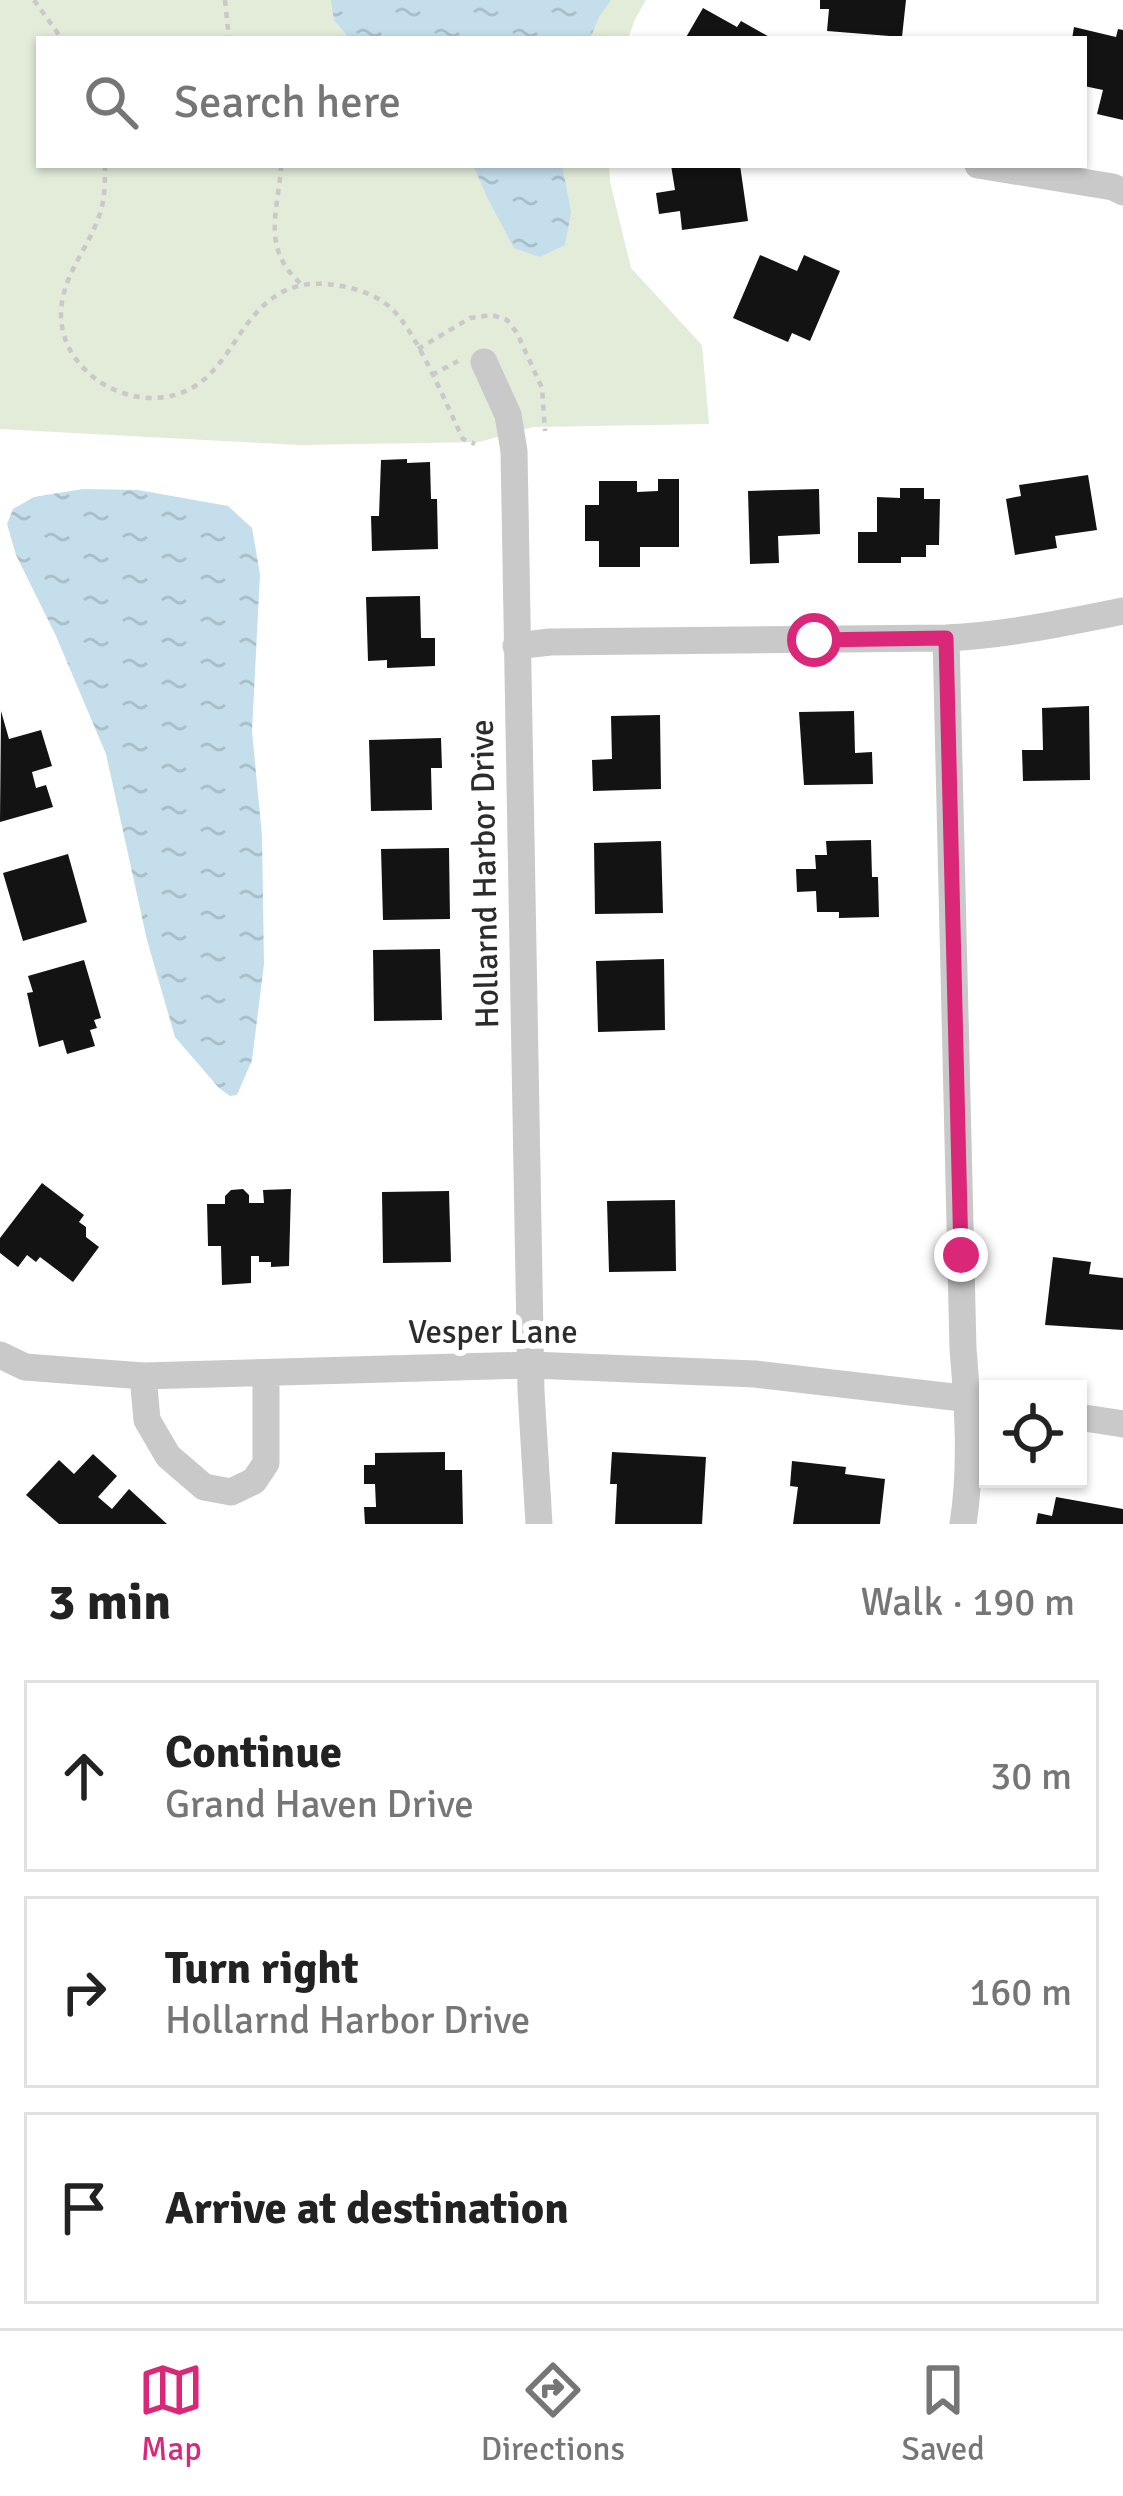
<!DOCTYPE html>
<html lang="en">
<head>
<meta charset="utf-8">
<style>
  :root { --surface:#fff; --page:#f6f6f6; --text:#222; --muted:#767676; --line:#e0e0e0; --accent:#db2777 }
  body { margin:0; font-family:Signika,sans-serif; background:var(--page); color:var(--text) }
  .controls { position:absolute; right:36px; bottom:36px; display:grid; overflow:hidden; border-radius:0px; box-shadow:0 3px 9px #0004 }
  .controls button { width:108px; height:108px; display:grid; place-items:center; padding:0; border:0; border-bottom:3px solid var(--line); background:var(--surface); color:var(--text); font:60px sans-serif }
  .stop { position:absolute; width:36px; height:36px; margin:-27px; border:9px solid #db2777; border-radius:50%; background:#fff }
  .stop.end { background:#db2777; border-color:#fff; box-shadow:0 3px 12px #0008 }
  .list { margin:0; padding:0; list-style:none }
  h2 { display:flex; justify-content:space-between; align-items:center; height:156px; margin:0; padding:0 48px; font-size:51px }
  h2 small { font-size:39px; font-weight:400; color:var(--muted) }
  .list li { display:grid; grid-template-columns:78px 1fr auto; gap:36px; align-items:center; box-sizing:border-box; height:192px; margin:0 24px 24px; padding:0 24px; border:3px solid var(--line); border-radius:0px }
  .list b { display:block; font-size:45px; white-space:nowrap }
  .list p { margin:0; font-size:39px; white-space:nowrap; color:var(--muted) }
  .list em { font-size:39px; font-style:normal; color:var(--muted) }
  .icon { flex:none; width:66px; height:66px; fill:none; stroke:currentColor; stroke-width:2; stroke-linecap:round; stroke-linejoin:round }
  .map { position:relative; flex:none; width:1123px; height:1524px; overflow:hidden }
  .search { position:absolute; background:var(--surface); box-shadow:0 3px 9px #0004; left:36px; right:36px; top:36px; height:132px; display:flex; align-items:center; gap:30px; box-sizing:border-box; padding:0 42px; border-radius:0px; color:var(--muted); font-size:45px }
  .sheet { height:804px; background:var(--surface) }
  nav { display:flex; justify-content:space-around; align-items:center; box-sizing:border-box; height:168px; border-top:3px solid var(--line); background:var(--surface); font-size:33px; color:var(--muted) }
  nav a { display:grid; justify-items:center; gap:6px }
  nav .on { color:var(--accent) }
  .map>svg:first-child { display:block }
</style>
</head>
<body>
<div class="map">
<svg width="1123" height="1524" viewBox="0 0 1123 1524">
  <defs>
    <pattern id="water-ripples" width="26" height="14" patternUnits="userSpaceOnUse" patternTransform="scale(3)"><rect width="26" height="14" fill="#c4deeb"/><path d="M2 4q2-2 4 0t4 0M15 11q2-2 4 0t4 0" fill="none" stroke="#a9bfca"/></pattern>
  </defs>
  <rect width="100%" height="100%" fill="#fff"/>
  <path fill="#e3ebd9" d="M 0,0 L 646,0 L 635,19 L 628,39 L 39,39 L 39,165 L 609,165 L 610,182 L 631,268 L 702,345 L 709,424 L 533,427 L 479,442 L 299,445 L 0,429 Z"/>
  <path fill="url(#water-ripples)" d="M 331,0 L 611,0 L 599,17 L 590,39 L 350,39 L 334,20 Z
    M 473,165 L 562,165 L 571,212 L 565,245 L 540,257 L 514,248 L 487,197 Z
    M 83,489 L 138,490 L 228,506 L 252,528 L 260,574 L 252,731 L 262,836 L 264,964 L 252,1060 L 237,1095 L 230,1096 L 219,1088 L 175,1037 L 147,940 L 106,754 L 56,636 L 16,555 L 7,524 L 13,509 L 34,497 Z"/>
  <path fill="#131313" d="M 820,0 L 906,0 L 902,37 L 827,31 L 829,9 L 820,9 Z
    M 703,8 L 737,27 L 741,21 L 773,39 L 685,39 Z
    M 1074,27 L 1116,37 L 1118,29 L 1123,30 L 1123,120 L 1097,114 L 1103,90 L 1084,86 L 1084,39 L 1072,39 Z
    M 671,165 L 740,165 L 748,221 L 682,230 L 680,211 L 659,214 L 656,193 L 675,190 Z
    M 760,255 L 797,271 L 804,255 L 840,271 L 810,341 L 792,333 L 788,342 L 733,318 Z
    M 407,459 L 407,463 L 430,462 L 431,499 L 437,499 L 438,549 L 372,551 L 371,516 L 379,516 L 381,460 Z
    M 1088,475 L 1097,530 L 1055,536 L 1057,548 L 1015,555 L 1006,499 L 1021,496 L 1019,485 Z
    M 658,479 L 679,479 L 679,547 L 640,547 L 640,567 L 599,567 L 599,541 L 585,541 L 585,505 L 599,505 L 599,481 L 637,481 L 637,492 L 658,491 Z
    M 900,488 L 924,488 L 924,499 L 940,499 L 939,545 L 926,545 L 926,557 L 901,557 L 901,563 L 858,563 L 858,532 L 877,532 L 877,497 L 900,498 Z
    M 819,489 L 820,534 L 778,536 L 779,563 L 750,564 L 748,491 Z
    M 420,596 L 421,638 L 435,638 L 435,666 L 387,668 L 387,660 L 368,661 L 366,597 Z
    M 1089,706 L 1090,780 L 1023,781 L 1022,750 L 1043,750 L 1042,708 Z
    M 1,711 L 9,739 L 41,730 L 52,766 L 32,772 L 36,788 L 46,785 L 53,807 L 0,822 Z
    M 854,711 L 855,753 L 872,752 L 873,784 L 804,785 L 799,712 Z
    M 660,715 L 661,789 L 593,791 L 592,760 L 612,759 L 611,716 Z
    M 441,738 L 442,768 L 431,768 L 432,810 L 371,811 L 369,740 Z
    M 871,840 L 872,877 L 878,877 L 879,917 L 839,918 L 839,912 L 817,912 L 816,891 L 797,892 L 796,869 L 816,869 L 815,855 L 827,855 L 826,841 Z
    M 661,841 L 663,913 L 595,914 L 594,843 Z
    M 449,848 L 450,919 L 383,920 L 381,849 Z
    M 68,854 L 87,922 L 23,941 L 3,873 Z
    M 440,949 L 442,1020 L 374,1021 L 373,950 Z
    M 664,959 L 665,1030 L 598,1032 L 596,961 Z
    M 84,960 L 101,1018 L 94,1020 L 97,1028 L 90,1030 L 95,1046 L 67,1054 L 63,1040 L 39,1047 L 27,993 L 33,992 L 28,976 Z
    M 42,1183 L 84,1215 L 79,1222 L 86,1227 L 86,1237 L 99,1247 L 73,1282 L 40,1257 L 36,1262 L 27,1255 L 18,1267 L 0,1253 L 0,1238 Z
    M 243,1189 L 249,1195 L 249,1203 L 264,1203 L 263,1190 L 291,1189 L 289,1266 L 271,1267 L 271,1262 L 259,1262 L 259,1256 L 251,1256 L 251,1283 L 222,1285 L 221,1246 L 208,1246 L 207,1204 L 225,1204 L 225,1196 L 231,1190 Z
    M 449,1191 L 451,1262 L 383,1263 L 382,1192 Z
    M 675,1200 L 676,1271 L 609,1272 L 607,1201 Z
    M 1053,1257 L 1091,1262 L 1089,1274 L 1123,1278 L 1123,1330 L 1045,1325 Z
    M 445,1452 L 445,1470 L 462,1470 L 463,1524 L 365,1524 L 364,1507 L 376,1507 L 375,1484 L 364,1484 L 364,1465 L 375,1465 L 375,1453 Z
    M 612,1452 L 706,1457 L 702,1524 L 615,1524 L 617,1484 L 610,1484 Z
    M 93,1454 L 117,1476 L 98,1497 L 112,1509 L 129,1489 L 167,1524 L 59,1524 L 26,1495 L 59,1460 L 74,1474 Z
    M 792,1461 L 846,1467 L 845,1474 L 885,1479 L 880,1524 L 793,1524 L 798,1487 L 790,1486 Z
    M 1056,1497 L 1123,1509 L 1123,1524 L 1036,1524 L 1038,1513 L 1052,1516 Z"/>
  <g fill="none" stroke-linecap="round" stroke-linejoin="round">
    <path stroke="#c9c9c9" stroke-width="4.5" stroke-dasharray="6 6" stroke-linecap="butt" d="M 34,0 L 62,39
      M 225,0 L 229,39
      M 105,165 C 105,184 105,202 98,219 C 86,252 62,276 61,313 C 60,377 141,420 195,386 C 224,368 236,333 260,309 C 278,290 300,282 326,284 C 349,286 376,293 393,310 C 418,335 447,406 463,439 L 475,444
      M 281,165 C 279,209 260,247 300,283
      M 418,349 L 470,318 L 492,315 L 507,320 L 517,333 L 542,388 L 545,431
      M 432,375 L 458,361"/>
    <path stroke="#c9c9c9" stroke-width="27" d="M 978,165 L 1113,187 L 1123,192
      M 484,362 L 508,415 L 514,451 L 531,1391 L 539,1524
      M 946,638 L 963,1349 C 968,1407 972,1467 963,1524
      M 516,646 L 550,642 L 946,638 C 1006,635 1064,623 1123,611
      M 0,1355 L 25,1367 L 143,1376 L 531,1365 L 755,1374 L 988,1401
      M 143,1376 L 147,1420 L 168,1456 L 204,1487 L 231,1492 L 254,1481 L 266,1463 L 266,1373
      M 1078,1417 L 1123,1424"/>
  </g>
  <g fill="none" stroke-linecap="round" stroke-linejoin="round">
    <path stroke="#db2777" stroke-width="15" d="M 814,640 L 946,638 L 961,1255"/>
  </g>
  <g text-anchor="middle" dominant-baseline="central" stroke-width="12" stroke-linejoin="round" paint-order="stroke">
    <g font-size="33" fill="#2c2c2c" stroke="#fff">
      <text transform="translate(485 874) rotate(-91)">Hollarnd Harbor Drive</text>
      <text x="493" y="1332">Vesper Lane</text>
    </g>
  </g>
</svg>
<div class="controls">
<button><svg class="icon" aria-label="locate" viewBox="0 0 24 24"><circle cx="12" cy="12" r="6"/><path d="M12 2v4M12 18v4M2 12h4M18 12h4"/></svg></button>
</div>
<div class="stop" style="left:814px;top:640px"></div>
<div class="stop end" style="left:961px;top:1255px"></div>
<div class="search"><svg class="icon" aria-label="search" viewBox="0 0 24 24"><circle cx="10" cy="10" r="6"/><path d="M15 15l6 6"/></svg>Search here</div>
</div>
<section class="sheet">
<h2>3 min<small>Walk · 190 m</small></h2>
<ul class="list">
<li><svg class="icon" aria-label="ahead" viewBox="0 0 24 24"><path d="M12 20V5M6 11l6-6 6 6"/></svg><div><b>Continue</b><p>Grand Haven Drive</p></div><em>30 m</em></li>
<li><svg class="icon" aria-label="right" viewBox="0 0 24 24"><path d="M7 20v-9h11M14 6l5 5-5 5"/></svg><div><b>Turn right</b><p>Hollarnd Harbor Drive</p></div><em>160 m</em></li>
<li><svg class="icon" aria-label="arrive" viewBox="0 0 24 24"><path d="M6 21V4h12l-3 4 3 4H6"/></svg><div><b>Arrive at destination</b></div></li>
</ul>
</section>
<nav>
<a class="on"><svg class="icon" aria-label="map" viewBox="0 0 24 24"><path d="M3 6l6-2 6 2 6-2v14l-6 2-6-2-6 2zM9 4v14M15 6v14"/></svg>Map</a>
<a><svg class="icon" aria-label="directions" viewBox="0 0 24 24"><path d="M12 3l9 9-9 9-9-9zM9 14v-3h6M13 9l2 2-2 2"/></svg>Directions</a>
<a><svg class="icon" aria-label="saved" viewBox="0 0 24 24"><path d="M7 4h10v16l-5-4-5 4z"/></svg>Saved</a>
</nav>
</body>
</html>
